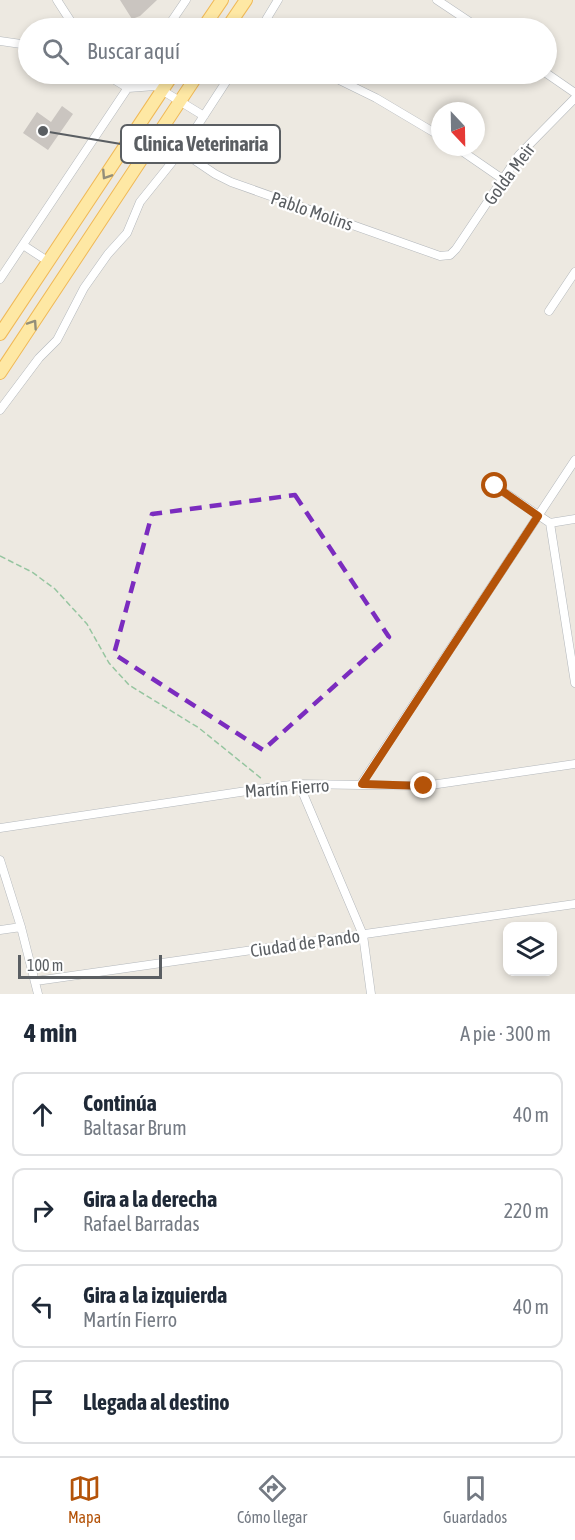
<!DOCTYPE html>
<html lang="es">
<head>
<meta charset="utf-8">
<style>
  :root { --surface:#fff; --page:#f6f6f7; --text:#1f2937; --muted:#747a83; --line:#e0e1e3; --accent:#b45309 }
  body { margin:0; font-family:"Asap Condensed",sans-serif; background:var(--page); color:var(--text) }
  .controls { position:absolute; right:18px; bottom:18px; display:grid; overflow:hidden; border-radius:12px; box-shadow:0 3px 9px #0003 }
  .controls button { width:54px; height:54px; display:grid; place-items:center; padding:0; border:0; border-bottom:2px solid var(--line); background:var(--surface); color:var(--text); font:30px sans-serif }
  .compass { position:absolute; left:431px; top:102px; width:54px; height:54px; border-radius:50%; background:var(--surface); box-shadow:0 3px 9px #0003; rotate:158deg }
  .scale { position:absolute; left:18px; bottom:15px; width:144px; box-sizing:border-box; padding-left:6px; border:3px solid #5a5e62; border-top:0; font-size:16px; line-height:21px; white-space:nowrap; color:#5a5e62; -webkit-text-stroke:4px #fff; paint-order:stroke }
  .stop { position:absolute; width:18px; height:18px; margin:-14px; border:4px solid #b45309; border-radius:50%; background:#fff }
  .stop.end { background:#b45309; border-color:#fff; box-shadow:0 2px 6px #0008 }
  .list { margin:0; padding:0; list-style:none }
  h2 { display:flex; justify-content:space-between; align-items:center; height:78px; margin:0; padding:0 24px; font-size:26px }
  h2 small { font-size:20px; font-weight:400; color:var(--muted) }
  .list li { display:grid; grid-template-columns:39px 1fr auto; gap:18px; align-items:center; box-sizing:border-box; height:84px; margin:0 12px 12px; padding:0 12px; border:2px solid var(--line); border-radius:12px }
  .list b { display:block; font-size:22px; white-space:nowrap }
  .list p { margin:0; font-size:20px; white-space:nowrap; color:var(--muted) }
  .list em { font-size:20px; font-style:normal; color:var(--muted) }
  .icon { flex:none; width:33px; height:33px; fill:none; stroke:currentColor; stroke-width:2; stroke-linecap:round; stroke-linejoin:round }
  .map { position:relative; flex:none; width:575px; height:994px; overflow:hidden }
  .search { position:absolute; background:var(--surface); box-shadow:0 3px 9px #0003; left:18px; right:18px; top:18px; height:66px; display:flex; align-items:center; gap:15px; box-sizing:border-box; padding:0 21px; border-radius:33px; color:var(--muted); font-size:22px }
  .sheet { height:462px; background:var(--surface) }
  nav { display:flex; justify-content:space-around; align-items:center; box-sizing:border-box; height:84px; border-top:2px solid var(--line); background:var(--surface); font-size:16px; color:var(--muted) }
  nav a { display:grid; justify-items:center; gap:3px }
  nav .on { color:var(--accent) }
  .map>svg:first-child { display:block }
</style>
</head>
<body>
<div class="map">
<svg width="575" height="994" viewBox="0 0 575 994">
  <rect width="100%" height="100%" fill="#ede9e1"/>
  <path fill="#cac5c0" d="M 120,0 L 157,0 L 140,16 L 132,19 Z
    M 62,106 L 73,114 L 48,150 L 23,133 L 37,112 L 51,122 Z"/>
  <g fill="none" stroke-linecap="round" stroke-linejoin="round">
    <defs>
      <path id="minor" d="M 57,0 L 75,28
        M 437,0 L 479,28
        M 167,28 L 186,0
        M 261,28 L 278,0
        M 0,41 L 28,45
        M 546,73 L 575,93
        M 105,74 L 128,88 L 155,86 L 204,116
        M 150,74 L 155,86
        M 327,74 L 376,98 L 440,136
        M 456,147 L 501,178
        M 181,151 L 215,174 L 231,182 L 440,256 L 450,255 L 456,249 L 519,155 L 575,98
        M 23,245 L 49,262
        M 0,279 L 137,74
        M 549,311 L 575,272
        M 0,410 L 39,358 L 57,340 L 84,288 L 108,254 L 127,233 L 140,202 L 181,151 L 231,74
        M 495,486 L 550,523 L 575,519
        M 550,523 L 575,683
        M 299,784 L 363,935 L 371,994
        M 361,784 L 575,460
        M 0,828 L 267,788 L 299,784 L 424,786 L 575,764
        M 0,860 L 21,927 L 38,994
        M 0,930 L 21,927
        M 36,981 L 575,904"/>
      <path id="primary" d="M 203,28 L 222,0
        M 227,28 L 246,0
        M 0,334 L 173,74
        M 0,373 L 198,74"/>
    </defs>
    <use href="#minor" stroke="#b4b8bc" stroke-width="9"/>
    <use href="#primary" stroke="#f0b957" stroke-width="14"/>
    <path stroke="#96c5a0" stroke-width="1.5" stroke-dasharray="6 3" stroke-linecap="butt" d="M 0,556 L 32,572 L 55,589 L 87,624 L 109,663 L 129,685 L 199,728 L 262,779"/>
    <use href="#minor" stroke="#fff" stroke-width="8"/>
    <use href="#primary" stroke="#fee8a4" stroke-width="12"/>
  </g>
  <defs><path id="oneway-chevron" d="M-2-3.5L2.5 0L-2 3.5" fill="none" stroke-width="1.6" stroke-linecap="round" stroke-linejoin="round" transform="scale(1.5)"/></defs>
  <g stroke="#938e79">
    <use href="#oneway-chevron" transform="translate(106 175) rotate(123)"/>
    <use href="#oneway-chevron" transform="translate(33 324) rotate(-56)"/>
  </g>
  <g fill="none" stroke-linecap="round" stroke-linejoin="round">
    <path stroke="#b45309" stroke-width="8" d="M 424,786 L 362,784 L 538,516 L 495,486"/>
  </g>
  <path fill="none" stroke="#7b2cbf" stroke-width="4.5" stroke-dasharray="12 8" stroke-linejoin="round" d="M 295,495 L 389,637 L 263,750 L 114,654 L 152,514 Z"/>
  <g text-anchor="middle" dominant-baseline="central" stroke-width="4.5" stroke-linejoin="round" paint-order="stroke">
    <g font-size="18" fill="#5a5e62" stroke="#fff">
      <text transform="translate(509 174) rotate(-53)">Golda Meir</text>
      <text transform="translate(312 211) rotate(19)">Pablo Molins</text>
      <text transform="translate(287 788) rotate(-4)">Martín Fierro</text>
      <text transform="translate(305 943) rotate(-8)">Ciudad de Pando</text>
    </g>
  </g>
  <path fill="none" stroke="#5a5e62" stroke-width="2" d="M43 131L121 144"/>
  <circle fill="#5a5e62" stroke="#fff" stroke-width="2" cx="43" cy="131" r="6"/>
  <rect fill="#fff" stroke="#5a5e62" stroke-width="2" x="121" y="125" width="159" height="38" rx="6"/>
  <g font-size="20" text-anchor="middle" font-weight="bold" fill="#5a5e62">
    <text x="201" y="151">Clinica Veterinaria</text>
  </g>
</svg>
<div class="controls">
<button><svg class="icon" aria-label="layers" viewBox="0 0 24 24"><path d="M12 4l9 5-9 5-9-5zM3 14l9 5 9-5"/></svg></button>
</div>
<svg class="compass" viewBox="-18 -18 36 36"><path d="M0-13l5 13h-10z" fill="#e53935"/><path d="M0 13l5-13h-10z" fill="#747a83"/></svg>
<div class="scale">100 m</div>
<div class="stop" style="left:495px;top:486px"></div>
<div class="stop end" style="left:424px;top:786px"></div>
<div class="search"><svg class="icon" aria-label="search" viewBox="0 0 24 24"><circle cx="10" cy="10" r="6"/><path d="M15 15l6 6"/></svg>Buscar aquí</div>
</div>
<section class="sheet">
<h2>4 min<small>A pie · 300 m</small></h2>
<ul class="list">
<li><svg class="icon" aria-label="ahead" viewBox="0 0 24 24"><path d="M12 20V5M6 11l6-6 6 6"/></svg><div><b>Continúa</b><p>Baltasar Brum</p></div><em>40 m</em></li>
<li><svg class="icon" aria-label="right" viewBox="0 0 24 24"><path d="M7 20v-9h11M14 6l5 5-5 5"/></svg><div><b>Gira a la derecha</b><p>Rafael Barradas</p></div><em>220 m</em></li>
<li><svg class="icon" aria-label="left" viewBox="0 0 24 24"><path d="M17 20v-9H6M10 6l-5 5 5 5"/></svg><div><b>Gira a la izquierda</b><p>Martín Fierro</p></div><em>40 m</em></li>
<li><svg class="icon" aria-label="arrive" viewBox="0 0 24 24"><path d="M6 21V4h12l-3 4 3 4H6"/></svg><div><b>Llegada al destino</b></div></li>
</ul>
</section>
<nav>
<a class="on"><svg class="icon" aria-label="map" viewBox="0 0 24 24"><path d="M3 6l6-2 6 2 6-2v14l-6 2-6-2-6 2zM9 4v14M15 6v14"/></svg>Mapa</a>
<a><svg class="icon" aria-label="directions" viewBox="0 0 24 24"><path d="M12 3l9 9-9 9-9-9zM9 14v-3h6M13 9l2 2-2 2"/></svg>Cómo llegar</a>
<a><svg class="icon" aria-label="saved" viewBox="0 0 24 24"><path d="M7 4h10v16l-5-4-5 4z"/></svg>Guardados</a>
</nav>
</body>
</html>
